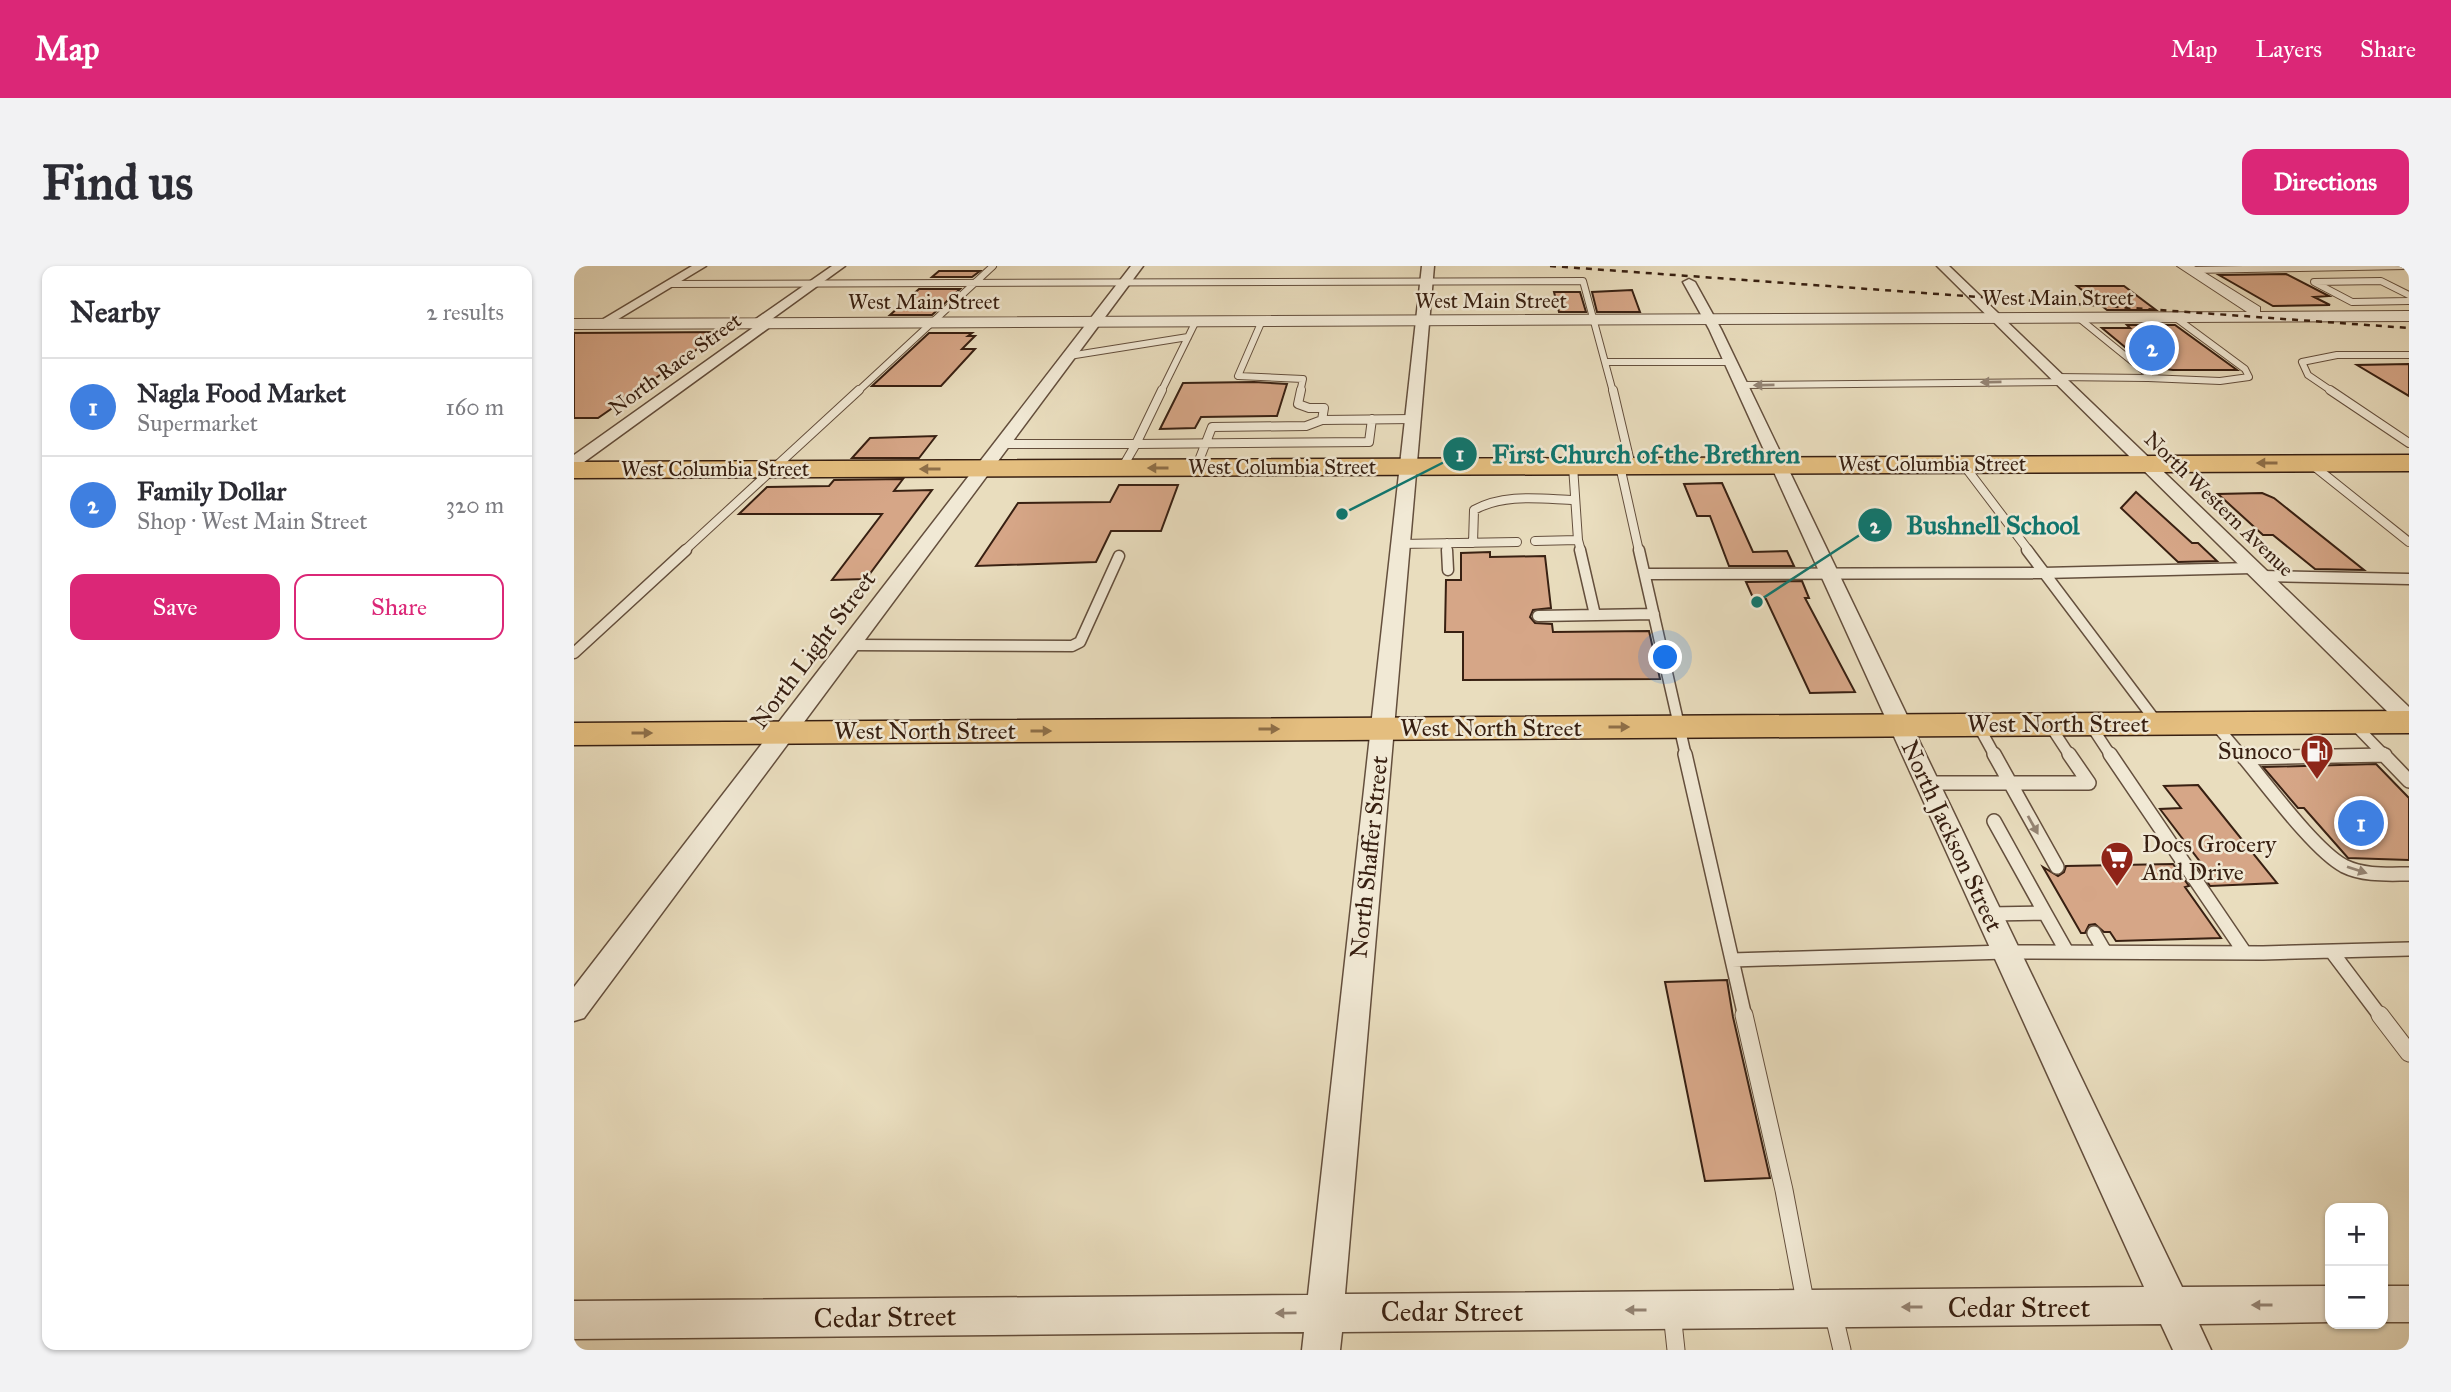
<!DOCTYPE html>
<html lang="en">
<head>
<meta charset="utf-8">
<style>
  :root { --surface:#fff; --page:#f2f2f3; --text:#2b2b33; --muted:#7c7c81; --line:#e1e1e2; --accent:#db2777 }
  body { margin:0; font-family:"IM FELL Great Primer",serif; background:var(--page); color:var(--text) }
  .controls { position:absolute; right:21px; bottom:21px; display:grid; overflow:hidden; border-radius:14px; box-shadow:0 2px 5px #0004 }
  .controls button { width:63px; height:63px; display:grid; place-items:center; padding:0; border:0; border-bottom:2px solid var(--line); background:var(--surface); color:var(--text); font:35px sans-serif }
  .you { position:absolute; left:1092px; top:392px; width:24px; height:24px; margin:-18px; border:5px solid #fff; border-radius:50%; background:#1a73e8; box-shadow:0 0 0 10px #1a73e833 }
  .badge { display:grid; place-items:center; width:46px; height:46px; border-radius:50%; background:var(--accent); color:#fff; font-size:23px; font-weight:700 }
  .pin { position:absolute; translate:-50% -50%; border:4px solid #fff; box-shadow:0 2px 7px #0006 }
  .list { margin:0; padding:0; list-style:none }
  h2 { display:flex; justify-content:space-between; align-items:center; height:91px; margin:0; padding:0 28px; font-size:30px }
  h2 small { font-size:23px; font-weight:400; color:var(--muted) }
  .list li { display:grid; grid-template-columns:46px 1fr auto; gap:21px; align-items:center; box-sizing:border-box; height:98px; padding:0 28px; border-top:2px solid var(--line) }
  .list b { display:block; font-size:26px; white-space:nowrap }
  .list p { margin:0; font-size:23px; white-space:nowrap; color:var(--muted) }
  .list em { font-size:23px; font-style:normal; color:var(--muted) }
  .actions { display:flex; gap:14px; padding:21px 28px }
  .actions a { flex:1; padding:16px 0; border:2px solid var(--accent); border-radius:14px; text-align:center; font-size:24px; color:var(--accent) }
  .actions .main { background:var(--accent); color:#fff }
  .map { position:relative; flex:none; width:1835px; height:1084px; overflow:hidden; border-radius:14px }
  header { display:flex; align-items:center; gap:42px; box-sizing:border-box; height:98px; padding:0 35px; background:var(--accent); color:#fff }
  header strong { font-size:33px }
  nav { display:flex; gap:38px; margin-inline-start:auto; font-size:24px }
  .intro { display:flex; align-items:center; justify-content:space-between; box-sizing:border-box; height:168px; padding:0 42px }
  h1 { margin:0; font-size:49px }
  .button { padding:18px 32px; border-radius:14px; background:var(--accent); color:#fff; font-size:24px; font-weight:700 }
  main { display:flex; gap:42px; padding:0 42px }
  aside { flex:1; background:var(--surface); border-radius:14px; box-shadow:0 2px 5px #0004 }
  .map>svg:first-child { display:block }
</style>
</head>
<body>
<header>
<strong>Map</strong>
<nav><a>Map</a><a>Layers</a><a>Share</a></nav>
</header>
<div class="intro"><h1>Find us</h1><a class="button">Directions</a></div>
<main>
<aside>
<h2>Nearby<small>2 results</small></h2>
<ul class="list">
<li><span class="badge" style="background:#3f7fe0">1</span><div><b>Nagla Food Market</b><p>Supermarket</p></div><em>160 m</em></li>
<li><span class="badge" style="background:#3f7fe0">2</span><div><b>Family Dollar</b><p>Shop · West Main Street</p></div><em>320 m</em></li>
</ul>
<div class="actions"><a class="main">Save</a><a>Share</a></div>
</aside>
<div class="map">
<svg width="1835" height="1084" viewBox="0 0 1835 1084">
  <rect width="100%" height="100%" fill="#e9ddbe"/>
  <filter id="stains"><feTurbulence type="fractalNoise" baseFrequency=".00286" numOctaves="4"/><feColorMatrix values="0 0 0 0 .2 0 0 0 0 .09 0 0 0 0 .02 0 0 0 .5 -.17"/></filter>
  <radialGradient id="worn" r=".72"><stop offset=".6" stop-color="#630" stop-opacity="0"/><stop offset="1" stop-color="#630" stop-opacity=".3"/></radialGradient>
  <path fill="#d6a687" stroke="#382012" stroke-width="2" d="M 365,5 L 406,5 L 398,11 L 358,11 Z
    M 1712,8 L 1755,30 L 1740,31 L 1756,39 L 1699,40 L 1645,9 Z
    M 1503,20 L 1550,20 L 1582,44 L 1533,44 Z
    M 345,23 L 386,23 L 358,49 L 316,49 Z
    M 1058,24 L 1066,46 L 1023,46 L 1018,26 Z
    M 980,26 L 1006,26 L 1012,46 L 985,46 Z
    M 1553,59 L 1601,59 L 1663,104 L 1599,104 L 1575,101 L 1528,62 L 1556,62 Z
    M 148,66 L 24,152 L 0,152 L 0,67 Z
    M 355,67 L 398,67 L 394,70 L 401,70 L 388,83 L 401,83 L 367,120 L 298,120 Z
    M 1835,98 L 1835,130 L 1783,99 Z
    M 680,116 L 713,118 L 703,150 L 627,151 L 621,162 L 586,163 L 609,117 Z
    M 362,170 L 345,192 L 278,192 L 296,172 Z
    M 329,213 L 320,225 L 358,224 L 292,313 L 258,314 L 308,248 L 165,248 L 193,221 L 255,220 L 260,214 Z
    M 1148,217 L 1179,286 L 1213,285 L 1220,300 L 1155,300 L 1136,250 L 1123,250 L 1110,218 Z
    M 545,219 L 604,219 L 587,265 L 537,265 L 522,296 L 402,300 L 444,237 L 536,236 Z
    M 1562,226 L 1618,277 L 1624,277 L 1643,295 L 1604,296 L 1547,242 Z
    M 1688,227 L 1700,232 L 1790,304 L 1741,303 L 1699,269 L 1689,269 L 1644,228 Z
    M 916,286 L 916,291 L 971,290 L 977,342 L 959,344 L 956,351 L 961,357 L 978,358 L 979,366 L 1075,365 L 1086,413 L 889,414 L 889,366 L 871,366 L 872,314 L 887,314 L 887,287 Z
    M 1228,315 L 1235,332 L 1231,332 L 1281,426 L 1236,427 L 1192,333 L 1180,334 L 1172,316 Z
    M 1802,498 L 1835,532 L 1835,594 L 1774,592 L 1730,542 L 1724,542 L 1689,501 Z
    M 1624,519 L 1703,617 L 1636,620 L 1621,597 L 1627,597 L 1586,543 L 1607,542 L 1590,520 Z
    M 1599,598 L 1615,620 L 1611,621 L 1647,672 L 1542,675 L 1536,666 L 1530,666 L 1521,658 L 1515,659 L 1511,667 L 1507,667 L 1469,601 L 1484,610 L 1490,606 L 1492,600 Z
    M 1153,714 L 1159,751 L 1196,912 L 1131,915 L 1091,716 Z"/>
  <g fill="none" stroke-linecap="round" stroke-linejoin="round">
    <defs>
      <path id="service-far4" d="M 1616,4 L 1832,0
        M 95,18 L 1009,15 L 1039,126
        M 1835,29 L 1807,15 L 1740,16 L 1778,36 L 1835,35
        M 687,57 L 664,110 L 729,113 L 726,126
        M 495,90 L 614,71
        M 1032,96 L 1156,96
        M 1481,111 L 1574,112 L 1575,109 L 1506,53
        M 1574,112 L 1646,115 L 1675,111 L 1671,103 L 1602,52
        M 1167,119 L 1486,116
        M 283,126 L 419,0
        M 587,126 L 621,57
        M 1759,126 L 1734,109 L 1728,96 L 1763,89 L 1835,89"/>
      <path id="service-far3" d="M 727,124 L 724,138 L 735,142 L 750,142 L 748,154
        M 1039,124 L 1057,200
        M 1756,124 L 1835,177
        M 428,178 L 562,178 L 588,124
        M 1736,197 L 1835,276
        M 1389,198 L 1455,285
        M 1046,200 L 1065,285
        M 548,202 L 562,178 L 795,176 L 798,153
        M 622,202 L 638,161 L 732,160 L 748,154 L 839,153
        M 1004,274 L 1007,285
        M 961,275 L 1004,274 L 999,200
        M 873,277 L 873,285
        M 899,277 L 900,244 C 931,227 967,233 1001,234
        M 826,278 L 943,276
        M 110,285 L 285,124"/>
      <path id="service-far2" d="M 873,284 L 874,304
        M 1006,284 L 1021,349
        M 1065,284 L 1112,490
        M 1453,284 L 1584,458
        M 1071,308 L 1469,307 L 1678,302
        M 1686,310 L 1835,313
        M 964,350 L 1080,348
        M 276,379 L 498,380 L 506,376 L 545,290
        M 0,387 L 112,284
        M 1779,457 L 1811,490
        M 1475,458 L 1496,490
        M 1516,458 L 1537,490
        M 1641,458 L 1668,490
        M 1404,459 L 1421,490
        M 1780,490 L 1811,489"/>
      <path id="service-far1" d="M 1111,488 L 1171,751
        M 1420,488 L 1483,601
        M 1536,488 L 1671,687
        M 1667,488 C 1691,516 1740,584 1770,600 C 1790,610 1814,608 1835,608
        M 1809,488 L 1835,515
        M 1670,492 L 1811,489
        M 1353,517 L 1515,517 L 1495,488
        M 1471,647 L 1493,686
        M 1415,648 L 1471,647 L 1420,555
        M 1520,667 L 1531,686
        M 1758,686 L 1807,751
        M 1158,694 L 1432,686 L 1689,687 L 1835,683"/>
      <path id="service" d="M 1170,749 L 1210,924 L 1232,1040
        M 1806,749 L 1835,787
        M 1259,1046 L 1268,1084
        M 1098,1047 L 1102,1084"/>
      <path id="minor" d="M 118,0 L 132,0 L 31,61 L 27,62 L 21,58 Z
        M 258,0 L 271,0 L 195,55 L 198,58 L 196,61 L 6,199 L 0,201 L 0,189 L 180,61 L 177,58 L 179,55 Z
        M 557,0 L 569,0 L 10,752 L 0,755 L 0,721 Z
        M 848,0 L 860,0 L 771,1028 L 1570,1021 L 1135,63 L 1109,16 L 1115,13 L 1121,16 L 1147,63 L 1608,1021 L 1756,1020 L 1756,1056 L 1625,1058 L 1637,1084 L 1599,1084 L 1587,1058 L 768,1066 L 766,1084 L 728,1084 L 730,1066 L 0,1073 L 0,1035 L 734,1029 Z
        M 1363,0 L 1375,0 L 1835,441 L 1835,461 L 1827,459 Z
        M 1809,1020 L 1835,1020 L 1835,1056 L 1809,1056 Z"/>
      <path id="tertiary" d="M 1603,0 L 1620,0 L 1686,41 L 1686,46 L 1835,45 L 1835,55 L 0,63 L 0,53 L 1673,46 Z"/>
      <path id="primary" d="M 1835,189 L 1835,205 L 0,212 L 0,196 Z
        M 1835,445 L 1835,467 L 0,479 L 0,457 Z"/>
    </defs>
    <use href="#service-far4" stroke="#644f3d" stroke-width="8"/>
    <use href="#service-far3" stroke="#644f3d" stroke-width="10"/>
    <use href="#service-far2" stroke="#644f3d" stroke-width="13"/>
    <use href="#service-far1" stroke="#644f3d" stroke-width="16"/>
    <use href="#service" stroke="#644f3d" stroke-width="19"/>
    <use href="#minor" stroke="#644f3d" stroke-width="3"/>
    <use href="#tertiary" stroke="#644f3d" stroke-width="2"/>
    <use href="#primary" stroke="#382012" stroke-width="3"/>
    <use href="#service-far4" stroke="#f1e9d5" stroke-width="6"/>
    <use href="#service-far3" stroke="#f1e9d5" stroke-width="8"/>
    <use href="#service-far2" stroke="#f1e9d5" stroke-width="10"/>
    <use href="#service-far1" stroke="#f1e9d5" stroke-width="13"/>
    <use href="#service" stroke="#f1e9d5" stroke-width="17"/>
    <use href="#minor" fill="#f1e9d5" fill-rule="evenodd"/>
    <use href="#tertiary" fill="#f1e9d5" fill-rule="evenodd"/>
    <use href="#primary" fill="#e4be7f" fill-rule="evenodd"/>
    <path stroke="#382012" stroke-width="2.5" stroke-dasharray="6 6" stroke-linecap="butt" d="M 976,0 L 1835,62"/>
  </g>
  <defs><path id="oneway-solid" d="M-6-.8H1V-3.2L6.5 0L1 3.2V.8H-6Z" transform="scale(1.75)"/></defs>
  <g fill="#948474">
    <use href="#oneway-solid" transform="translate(1417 116) rotate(179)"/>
    <use href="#oneway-solid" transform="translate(1190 119) rotate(179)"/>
    <use href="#oneway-solid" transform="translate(1459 559) rotate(61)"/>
    <use href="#oneway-solid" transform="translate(1783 604) rotate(18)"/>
    <use href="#oneway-solid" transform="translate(1688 1039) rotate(180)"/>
    <use href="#oneway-solid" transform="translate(1338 1041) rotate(180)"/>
    <use href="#oneway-solid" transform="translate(1062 1044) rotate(180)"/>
    <use href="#oneway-solid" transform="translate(712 1047) rotate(179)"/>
  </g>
  <g fill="#8e6f48">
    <use href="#oneway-solid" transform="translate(1693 197) rotate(180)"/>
    <use href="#oneway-solid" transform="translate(584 202) rotate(180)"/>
    <use href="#oneway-solid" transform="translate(356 203) rotate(180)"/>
    <use href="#oneway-solid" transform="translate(1045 461)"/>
    <use href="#oneway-solid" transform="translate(695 463)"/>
    <use href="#oneway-solid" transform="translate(467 465)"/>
    <use href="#oneway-solid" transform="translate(68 467)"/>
  </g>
  <defs>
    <symbol id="fuel-pin" viewBox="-11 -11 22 30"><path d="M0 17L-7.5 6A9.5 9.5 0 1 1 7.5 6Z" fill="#8f2418" stroke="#f1e9d5"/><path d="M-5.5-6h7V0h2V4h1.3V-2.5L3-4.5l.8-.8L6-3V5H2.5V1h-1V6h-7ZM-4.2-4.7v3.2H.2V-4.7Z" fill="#fff"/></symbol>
    <symbol id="supermarket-pin" viewBox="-11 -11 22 30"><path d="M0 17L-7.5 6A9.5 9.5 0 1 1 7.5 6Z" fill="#8f2418" stroke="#f1e9d5"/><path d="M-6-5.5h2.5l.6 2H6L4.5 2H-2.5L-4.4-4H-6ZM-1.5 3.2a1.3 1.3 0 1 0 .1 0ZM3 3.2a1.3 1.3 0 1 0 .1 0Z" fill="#fff"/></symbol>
  </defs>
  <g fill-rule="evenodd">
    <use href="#fuel-pin" x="1724" y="466" width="38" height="52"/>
    <use href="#supermarket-pin" x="1524" y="573" width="38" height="52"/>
  </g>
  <g text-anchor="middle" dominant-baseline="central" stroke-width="5" stroke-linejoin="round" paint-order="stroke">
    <g font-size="21" fill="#382012" stroke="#f1e9d5">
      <text x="1484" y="32">West Main Street</text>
      <text x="917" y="35">West Main Street</text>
      <text x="350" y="36">West Main Street</text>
      <text transform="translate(101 98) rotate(-36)">North Race Street</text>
      <text x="1358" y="198">West Columbia Street</text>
      <text x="708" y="201">West Columbia Street</text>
      <text x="141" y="203">West Columbia Street</text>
      <text transform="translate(1645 238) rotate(44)">North Western Avenue</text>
    </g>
    <g font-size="24" fill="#382012" stroke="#f1e9d5">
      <text transform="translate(239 384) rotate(-53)">North Light Street</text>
      <text x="1484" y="458">West North Street</text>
      <text x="917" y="462">West North Street</text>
      <text x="351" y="465">West North Street</text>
      <text transform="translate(1378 570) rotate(65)">North Jackson Street</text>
      <text transform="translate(795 591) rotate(-84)">North Shaffer Street</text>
    </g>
    <g font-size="24" fill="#382012" stroke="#f1e9d5" text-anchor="end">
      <text x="1718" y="485">Sunoco</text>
      <text x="1568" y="578" text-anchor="start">Docs Grocery<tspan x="1568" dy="28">And Drive</tspan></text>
    </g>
    <g font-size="28" fill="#382012" stroke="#f1e9d5">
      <text x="1445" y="1041">Cedar Street</text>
      <text x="878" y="1045">Cedar Street</text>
      <text transform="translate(311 1051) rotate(-1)">Cedar Street</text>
    </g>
  </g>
  <path fill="none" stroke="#0f766e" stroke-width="2.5" d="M768 248L886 188M1183 336L1301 259"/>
  <g fill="#0f766e" stroke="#f1e9d5" stroke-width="2.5">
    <circle cx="768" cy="248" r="7"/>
    <circle cx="1183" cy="336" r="7"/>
    <circle cx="886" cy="188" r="18"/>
    <circle cx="1301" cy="259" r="18"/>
  </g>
  <g font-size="21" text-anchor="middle" font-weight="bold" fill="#fff">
    <text x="886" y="195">1</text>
    <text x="1301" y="267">2</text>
  </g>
  <g font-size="26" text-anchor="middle" font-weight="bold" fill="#0f766e" stroke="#f1e9d5" stroke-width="5" stroke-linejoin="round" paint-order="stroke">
    <text x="1072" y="197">First Church of the Brethren</text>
    <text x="1419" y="268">Bushnell School</text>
  </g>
  <rect width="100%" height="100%" filter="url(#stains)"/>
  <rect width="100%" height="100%" fill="url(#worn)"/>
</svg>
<div class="controls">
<button>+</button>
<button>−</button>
</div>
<div class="you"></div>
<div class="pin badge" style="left:1787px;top:557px;background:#3f7fe0">1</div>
<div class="pin badge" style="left:1578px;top:82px;background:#3f7fe0">2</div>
</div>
</main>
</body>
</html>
